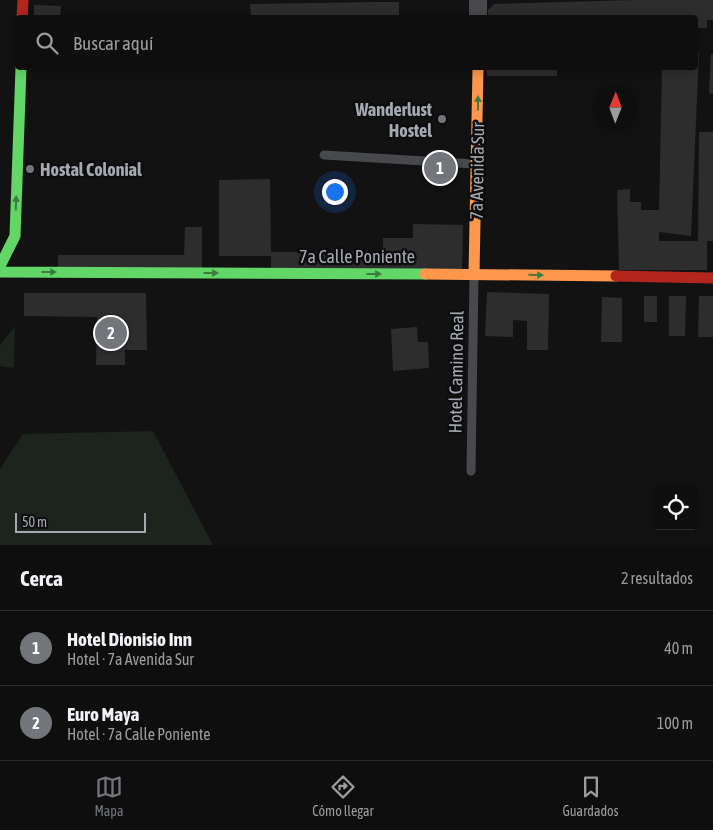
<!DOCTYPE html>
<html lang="es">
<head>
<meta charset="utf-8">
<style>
  :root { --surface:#0e0e0e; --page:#171717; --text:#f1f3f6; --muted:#9b9c9e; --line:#2e2e2e; --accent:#72757a }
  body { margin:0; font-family:"Asap Condensed",sans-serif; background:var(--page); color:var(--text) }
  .controls { position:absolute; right:15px; bottom:15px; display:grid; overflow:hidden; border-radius:5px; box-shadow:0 2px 12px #0003 }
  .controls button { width:45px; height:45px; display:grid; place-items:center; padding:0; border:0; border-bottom:1px solid var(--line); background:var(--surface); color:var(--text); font:25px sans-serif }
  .compass { position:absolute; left:593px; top:85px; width:45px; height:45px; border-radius:50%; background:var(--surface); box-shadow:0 2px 12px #0003; rotate:1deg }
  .scale { position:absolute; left:15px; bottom:12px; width:131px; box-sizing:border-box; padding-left:5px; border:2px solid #a5aab2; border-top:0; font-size:14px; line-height:18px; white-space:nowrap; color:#a5aab2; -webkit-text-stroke:4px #0d0d0e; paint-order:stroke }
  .you { position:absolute; left:334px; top:191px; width:18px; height:18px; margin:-12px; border:4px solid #fff; border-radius:50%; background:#1a73e8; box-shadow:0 0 0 8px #1a73e833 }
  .badge { display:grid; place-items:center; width:32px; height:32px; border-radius:50%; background:var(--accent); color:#fff; font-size:16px; font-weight:700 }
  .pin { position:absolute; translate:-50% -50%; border:2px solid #fff; box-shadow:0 1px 5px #0006 }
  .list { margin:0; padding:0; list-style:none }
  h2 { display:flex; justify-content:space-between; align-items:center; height:65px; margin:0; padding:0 20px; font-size:21px }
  h2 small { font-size:16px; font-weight:400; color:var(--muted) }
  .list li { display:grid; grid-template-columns:32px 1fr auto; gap:15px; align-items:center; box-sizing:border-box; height:75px; padding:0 20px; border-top:1px solid var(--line) }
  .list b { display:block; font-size:19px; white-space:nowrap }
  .list p { margin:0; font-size:16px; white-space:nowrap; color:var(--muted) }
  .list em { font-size:16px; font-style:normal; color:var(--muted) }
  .icon { flex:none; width:28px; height:28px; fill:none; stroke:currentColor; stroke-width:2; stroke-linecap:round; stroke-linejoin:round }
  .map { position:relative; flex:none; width:713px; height:545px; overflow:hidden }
  .search { position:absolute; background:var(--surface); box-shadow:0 2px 12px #0003; left:15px; right:15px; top:15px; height:55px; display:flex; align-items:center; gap:12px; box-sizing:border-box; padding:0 18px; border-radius:5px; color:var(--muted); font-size:19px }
  .sheet { height:215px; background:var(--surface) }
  nav { display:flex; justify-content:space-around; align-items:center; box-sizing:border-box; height:70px; border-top:1px solid var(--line); background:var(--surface); font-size:14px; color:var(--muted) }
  nav a { display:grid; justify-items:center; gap:2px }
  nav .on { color:var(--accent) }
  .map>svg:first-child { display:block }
</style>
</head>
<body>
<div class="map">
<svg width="713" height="545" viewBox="0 0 713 545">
  <rect width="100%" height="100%" fill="#121213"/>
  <path fill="#1d231d" d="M 15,326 L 14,368 L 0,366 L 0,345 Z
    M 153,431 L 213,545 L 0,545 L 0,469 L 23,434 Z"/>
  <path fill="#2d2d2e" d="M 635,0 L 713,0 L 713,20 L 707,20 L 707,28 L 696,28 L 696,18 L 488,18 L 488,10 L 494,4 Z
    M 375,2 L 399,2 L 399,18 L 251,18 L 250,4 Z
    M 34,5 L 61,6 L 60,18 L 34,18 Z
    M 696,53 L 699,53 L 691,236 L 659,232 L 659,241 L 698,241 L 699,132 L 713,132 L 713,241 L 707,241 L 707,270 L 619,270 L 617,190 L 630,189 L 630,202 L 641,202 L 641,210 L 659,210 L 662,68 L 696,68 Z
    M 711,54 L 713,54 L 713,94 L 709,93 Z
    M 487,68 L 557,68 L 557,76 L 487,76 Z
    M 270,179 L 271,252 L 383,251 L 383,238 L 413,238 L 413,224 L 463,225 L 462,274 L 271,273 L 271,256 L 219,256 L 219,180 Z
    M 185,227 L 202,227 L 202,272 L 58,272 L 58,255 L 184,255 Z
    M 487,292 L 549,294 L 548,350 L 527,350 L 527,321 L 513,320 L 513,337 L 485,336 Z
    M 24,293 L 146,293 L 147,350 L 125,350 L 125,365 L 96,365 L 97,317 L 24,316 Z
    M 644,296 L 657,296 L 657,322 L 644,322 Z
    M 669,296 L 686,296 L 685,336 L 669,336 Z
    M 699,296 L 713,296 L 713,337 L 698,337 Z
    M 602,297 L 622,298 L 622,342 L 601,342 Z
    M 417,327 L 418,342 L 428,342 L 429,368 L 393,371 L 391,329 Z"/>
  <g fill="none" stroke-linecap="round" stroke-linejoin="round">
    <path stroke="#47494c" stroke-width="9" d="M 324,155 L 475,164
      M 471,471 L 474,275"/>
    <path stroke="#47494c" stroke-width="18" d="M 478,18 L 478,0"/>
    <path stroke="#63d668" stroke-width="11" d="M 0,266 L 15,236 L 21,68
      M 0,272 L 425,274"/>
    <path stroke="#ff974d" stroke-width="11" d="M 425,274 L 616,276
      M 474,274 L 478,68"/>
    <path stroke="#b3261e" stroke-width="11" d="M 22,18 L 23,0
      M 616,276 L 713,278"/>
  </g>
  <defs><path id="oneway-solid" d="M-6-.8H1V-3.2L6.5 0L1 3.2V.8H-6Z" transform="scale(1.25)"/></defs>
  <g fill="#3c7c40">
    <use href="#oneway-solid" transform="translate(478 103) rotate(-90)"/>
    <use href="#oneway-solid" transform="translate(16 203) rotate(-88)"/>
    <use href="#oneway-solid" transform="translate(49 272)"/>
    <use href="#oneway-solid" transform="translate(211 273)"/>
    <use href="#oneway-solid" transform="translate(374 274)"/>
    <use href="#oneway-solid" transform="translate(536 275) rotate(1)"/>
  </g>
  <g fill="#72757a" stroke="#0d0d0e" stroke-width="2">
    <circle cx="442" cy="119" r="5"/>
    <circle cx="30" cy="169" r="5"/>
  </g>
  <g text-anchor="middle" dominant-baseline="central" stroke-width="5" stroke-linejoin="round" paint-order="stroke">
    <g font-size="18" font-weight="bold" fill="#a5aab2" stroke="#0d0d0e" text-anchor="end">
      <text x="432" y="109">Wanderlust<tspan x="432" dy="21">Hostel</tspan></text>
      <text x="40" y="169" text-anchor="start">Hostal Colonial</text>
    </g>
    <g font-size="18" fill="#a5aab2" stroke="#0d0d0e">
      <text transform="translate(477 171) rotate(-89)">7a Avenida Sur</text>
      <text x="357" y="256">7a Calle Poniente</text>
      <text transform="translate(456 372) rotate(-89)">Hotel Camino Real</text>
    </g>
  </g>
</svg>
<div class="controls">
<button><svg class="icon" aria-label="locate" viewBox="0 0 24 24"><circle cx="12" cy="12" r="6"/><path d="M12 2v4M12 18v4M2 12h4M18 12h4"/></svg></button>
</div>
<svg class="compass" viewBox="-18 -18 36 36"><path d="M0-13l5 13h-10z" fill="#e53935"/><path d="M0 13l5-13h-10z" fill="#9b9c9e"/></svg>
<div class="scale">50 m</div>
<div class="you"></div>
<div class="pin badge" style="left:440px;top:168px">1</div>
<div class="pin badge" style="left:111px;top:333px">2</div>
<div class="search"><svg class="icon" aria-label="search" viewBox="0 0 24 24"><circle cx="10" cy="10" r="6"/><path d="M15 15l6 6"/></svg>Buscar aquí</div>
</div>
<section class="sheet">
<h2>Cerca<small>2 resultados</small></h2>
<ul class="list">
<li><span class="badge">1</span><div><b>Hotel Dionisio Inn</b><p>Hotel · 7a Avenida Sur</p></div><em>40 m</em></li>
<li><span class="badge">2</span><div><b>Euro Maya</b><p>Hotel · 7a Calle Poniente</p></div><em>100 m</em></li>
</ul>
</section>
<nav>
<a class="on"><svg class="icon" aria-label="map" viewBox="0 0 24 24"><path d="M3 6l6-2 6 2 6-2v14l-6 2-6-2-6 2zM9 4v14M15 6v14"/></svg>Mapa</a>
<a><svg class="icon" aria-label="directions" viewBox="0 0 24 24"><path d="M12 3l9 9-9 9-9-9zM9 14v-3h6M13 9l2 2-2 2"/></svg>Cómo llegar</a>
<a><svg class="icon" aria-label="saved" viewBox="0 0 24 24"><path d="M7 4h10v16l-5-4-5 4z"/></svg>Guardados</a>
</nav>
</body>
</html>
